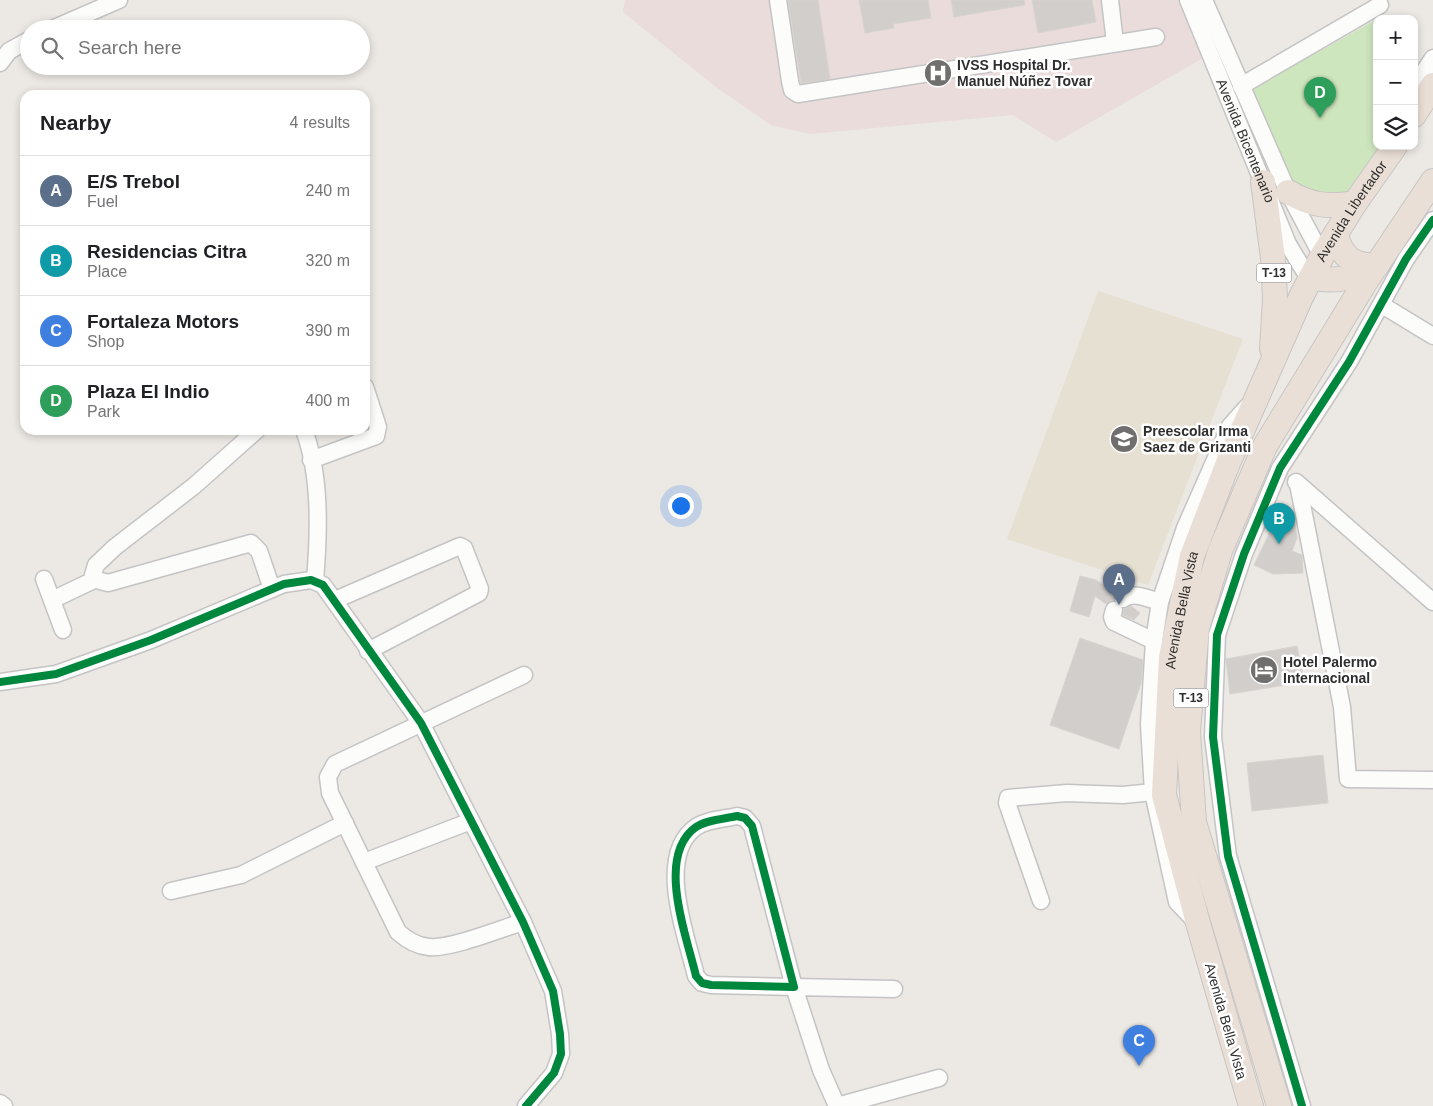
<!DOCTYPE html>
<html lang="en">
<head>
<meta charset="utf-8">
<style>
  :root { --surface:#fff; --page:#f2f2f2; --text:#202124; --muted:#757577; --line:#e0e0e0; --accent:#706f6e }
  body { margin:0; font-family:Arial,sans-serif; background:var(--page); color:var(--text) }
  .controls { position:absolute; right:15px; top:15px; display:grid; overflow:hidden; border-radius:10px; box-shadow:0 2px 8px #0003 }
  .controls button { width:45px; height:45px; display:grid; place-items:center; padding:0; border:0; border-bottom:1px solid var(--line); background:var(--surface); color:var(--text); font:25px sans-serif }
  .you { position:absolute; left:680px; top:505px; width:18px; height:18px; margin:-12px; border:4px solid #fff; border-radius:50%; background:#1a73e8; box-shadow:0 0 0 8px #1a73e833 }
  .badge { display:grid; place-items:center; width:32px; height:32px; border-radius:50%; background:var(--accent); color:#fff; font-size:16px; font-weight:700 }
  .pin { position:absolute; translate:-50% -41px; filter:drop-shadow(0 1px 2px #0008) }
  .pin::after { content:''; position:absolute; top:26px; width:18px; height:15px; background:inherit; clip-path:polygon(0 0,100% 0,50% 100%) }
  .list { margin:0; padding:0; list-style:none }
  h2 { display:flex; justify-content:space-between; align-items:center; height:65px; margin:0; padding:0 20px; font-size:21px }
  h2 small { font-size:16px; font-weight:400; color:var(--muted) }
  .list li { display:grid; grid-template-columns:32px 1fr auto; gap:15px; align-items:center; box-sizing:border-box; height:70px; padding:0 20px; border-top:1px solid var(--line) }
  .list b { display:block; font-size:19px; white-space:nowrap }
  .list p { margin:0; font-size:16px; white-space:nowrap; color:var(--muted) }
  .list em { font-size:16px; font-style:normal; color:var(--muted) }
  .icon { flex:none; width:28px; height:28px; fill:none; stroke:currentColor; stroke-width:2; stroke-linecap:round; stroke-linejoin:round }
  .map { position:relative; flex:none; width:1433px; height:1106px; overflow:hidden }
  .search { position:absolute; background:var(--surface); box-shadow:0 2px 8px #0003; left:20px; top:20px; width:350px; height:55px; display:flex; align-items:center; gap:12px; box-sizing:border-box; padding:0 18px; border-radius:28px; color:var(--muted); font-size:19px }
  .panel { position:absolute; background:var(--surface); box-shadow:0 2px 8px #0003; left:20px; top:90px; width:350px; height:345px; border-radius:15px }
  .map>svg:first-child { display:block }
</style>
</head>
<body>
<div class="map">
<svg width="1433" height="1106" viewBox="0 0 1433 1106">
  <rect width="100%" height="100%" fill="#ece8e4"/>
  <path fill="#e6e0d3" d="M 1098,291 L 1243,339 L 1148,585 L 1007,539 Z"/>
  <path fill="#e9dcdb" d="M 625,0 L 1179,0 L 1203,58 L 1056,142 L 1013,115 L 810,134 L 771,125 L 716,87 L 623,12 Z"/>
  <path fill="#cee6be" d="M 1377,19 L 1377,146 L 1394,146 L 1355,203 L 1297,198 L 1252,89 Z"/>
  <path fill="#d1cecb" stroke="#d7d4d0" d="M 788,0 L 818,0 L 830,79 L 801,83 Z
    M 859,0 L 928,0 L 931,18 L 893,24 L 894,28 L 865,33 Z
    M 951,0 L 1024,0 L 1025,5 L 954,17 Z
    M 1032,0 L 1092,0 L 1096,22 L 1038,33 Z
    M 1282,507 L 1293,511 L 1297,538 L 1292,551 L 1302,555 L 1303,573 L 1273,574 L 1254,565 Z
    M 1080,576 L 1096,580 L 1115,593 L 1113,600 L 1106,604 L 1095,596 L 1089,617 L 1070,611 Z
    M 1131,606 L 1140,613 L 1134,620 L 1123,615 L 1124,609 Z
    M 1080,638 L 1143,660 L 1141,683 L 1119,749 L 1050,725 Z
    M 1297,646 L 1304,682 L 1230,694 L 1226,659 Z
    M 1323,755 L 1328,803 L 1252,811 L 1247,763 Z"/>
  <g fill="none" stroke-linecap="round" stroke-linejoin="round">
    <defs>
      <g id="minor">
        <path d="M 778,0 L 790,81 L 792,90 L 798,94 L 1156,37"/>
        <path d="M 1110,0 L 1115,43"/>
        <path id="s1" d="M 1188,0 L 1288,244 L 1303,269 L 1311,277"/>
        <path d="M 1204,0 L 1288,192 L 1322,256"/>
        <path d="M 52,29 L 119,0"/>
        <path d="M 0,63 L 9,51 L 29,40"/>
        <path d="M 1241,86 L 1380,5"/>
        <path d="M 1414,87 L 1433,58"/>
        <path d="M 1382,305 L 1433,336"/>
        <path d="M 257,430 L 194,486 L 115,547 L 96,565 L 93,575 L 97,580 L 108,583 L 251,543 L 259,551 L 272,589"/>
        <path d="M 304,430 C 321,476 319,532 315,581"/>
        <path d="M 311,460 L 376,436 L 378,427 L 365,387"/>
        <path d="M 1296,482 L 1433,602"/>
        <path d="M 1298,484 L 1342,707 L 1348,779 L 1433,780"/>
        <path d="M 44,579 L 63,630"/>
        <path d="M 1123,599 C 1134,591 1148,599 1160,602"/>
        <path d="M 52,600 L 96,579"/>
        <path d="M 335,600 L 460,546 L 464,548 L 480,589 L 479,593 L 368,651"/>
        <path d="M 1114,610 L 1112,617 L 1114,622 L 1154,641"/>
        <path d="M 0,682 L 56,674 L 151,640 L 284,584 L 311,580 L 323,585 L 421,723 L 523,922 L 553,991 L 560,1034 L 561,1054 L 554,1073 L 526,1106"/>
        <path d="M 737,816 L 745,818 L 752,826 L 794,987 L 711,985 L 702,983 L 696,976 C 687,937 655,856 696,827 C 706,820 724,819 737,816 Z"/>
        <path d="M 364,862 L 471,821"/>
        <path d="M 171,891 L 241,875 L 345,823"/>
        <path d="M 1041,901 L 1007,803 L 1008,798 L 1067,793 L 1123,795 L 1153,792"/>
        <path d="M 523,922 C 500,929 451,949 429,947 C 416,946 407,940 398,932 L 330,793 L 328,777 L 335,764 L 524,675"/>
        <path d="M 1196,922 L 1177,902 L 1153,792 L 1149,724 L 1154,641 L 1160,602 L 1185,528 L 1230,426 L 1247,407"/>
        <path d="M 0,1103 L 4,1106"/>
        <path d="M 837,1106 L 821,1070 L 794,987 L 894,989"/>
        <path d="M 837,1106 L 939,1078"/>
        <path d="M 1302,1106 L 1228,856 L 1213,737 L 1217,635 L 1244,554 L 1280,468 L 1349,362 L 1406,259 L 1433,220"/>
      </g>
      <g id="highway">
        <path d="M 1414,115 L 1433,85"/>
        <path d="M 1263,182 L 1273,258 L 1275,299 L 1272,349"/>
        <path d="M 1288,192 C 1312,206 1328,207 1355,203"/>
        <path d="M 1336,234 C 1341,257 1354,267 1377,265"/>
        <path d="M 1311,277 C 1336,283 1355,278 1377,265"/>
        <path id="s2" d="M 1251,1106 L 1198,923 L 1164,795 L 1171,657 L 1192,556 L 1228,463 L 1301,297 L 1322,256 L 1355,203 L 1395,146"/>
        <path d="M 1279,1106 L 1194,822 L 1188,731 L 1197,628 L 1220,551 L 1265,446 L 1366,281 L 1433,181"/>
      </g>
    </defs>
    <use href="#minor" stroke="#c5c4c5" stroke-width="19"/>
    <use href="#highway" stroke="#c6c5c4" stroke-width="26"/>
    <use href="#minor" stroke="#fcfcfb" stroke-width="16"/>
    <use href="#highway" stroke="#eadfd6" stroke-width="24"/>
    <defs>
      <path id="cycleway" d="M 0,682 L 56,674 L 151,640 L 284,584 L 311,580 L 323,585 L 421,723 L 523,922 L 553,991 L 560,1034 L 561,1054 L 554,1073 L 526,1106
        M 737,816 L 745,818 L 752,826 L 794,987 L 711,985 L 702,983 L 696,976 C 687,937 655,856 696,827 C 706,820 724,819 737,816 Z
        M 1302,1106 L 1228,856 L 1213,737 L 1217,635 L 1244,554 L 1280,468 L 1349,362 L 1406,259 L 1433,220"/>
    </defs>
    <use href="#cycleway" stroke="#fff" stroke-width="11"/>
    <use href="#cycleway" stroke="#00873e" stroke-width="8"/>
  </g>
  <defs>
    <symbol id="hospital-disc" viewBox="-11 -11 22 22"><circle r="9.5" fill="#706f6e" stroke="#fff"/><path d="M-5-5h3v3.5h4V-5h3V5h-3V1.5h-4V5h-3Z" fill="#fff"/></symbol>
    <symbol id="school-disc" viewBox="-11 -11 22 22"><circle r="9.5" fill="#706f6e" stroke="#fff"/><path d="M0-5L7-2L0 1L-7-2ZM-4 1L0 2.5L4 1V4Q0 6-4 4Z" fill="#fff"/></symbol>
    <symbol id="hotel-disc" viewBox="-11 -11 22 22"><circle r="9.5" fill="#706f6e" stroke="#fff"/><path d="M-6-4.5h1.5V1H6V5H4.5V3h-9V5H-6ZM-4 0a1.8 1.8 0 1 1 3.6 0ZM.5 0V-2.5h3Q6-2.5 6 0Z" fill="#fff"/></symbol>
  </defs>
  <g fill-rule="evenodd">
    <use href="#hospital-disc" x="922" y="57" width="32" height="32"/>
    <use href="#school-disc" x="1108" y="423" width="32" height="32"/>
    <use href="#hotel-disc" x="1248" y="654" width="32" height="32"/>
  </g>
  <g text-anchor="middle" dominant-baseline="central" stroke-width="5" stroke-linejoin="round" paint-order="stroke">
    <g fill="#fff" stroke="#6d6d6d" stroke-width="1">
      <rect x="1256.5" y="263.5" width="35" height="19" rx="4"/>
      <rect x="1173.5" y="688.5" width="35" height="19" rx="4"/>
    </g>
    <g font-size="12" font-weight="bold" fill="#2e2e2e">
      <text x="1274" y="273">T-13</text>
      <text x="1191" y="698">T-13</text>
    </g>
    <g font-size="14" font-weight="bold" fill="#2e2e2e" stroke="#fff" text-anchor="start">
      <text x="957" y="65">IVSS Hospital Dr.<tspan x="957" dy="16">Manuel Núñez Tovar</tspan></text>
      <text x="1143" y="431">Preescolar Irma<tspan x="1143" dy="16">Saez de Grizanti</tspan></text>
      <text x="1283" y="662">Hotel Palermo<tspan x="1283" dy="16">Internacional</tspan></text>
    </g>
    <g font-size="14" fill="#2e2e2e" stroke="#fff">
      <text stroke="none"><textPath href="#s1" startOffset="152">Avenida Bicentenario</textPath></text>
      <text stroke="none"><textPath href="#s2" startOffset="945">Avenida Libertador</textPath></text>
      <text stroke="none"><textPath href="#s2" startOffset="509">Avenida Bella Vista</textPath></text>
      <text transform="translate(1226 1021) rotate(74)">Avenida Bella Vista</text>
    </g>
  </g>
</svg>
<div class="controls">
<button>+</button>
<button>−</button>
<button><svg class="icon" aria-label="layers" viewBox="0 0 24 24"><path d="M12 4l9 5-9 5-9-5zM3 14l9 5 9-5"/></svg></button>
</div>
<div class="you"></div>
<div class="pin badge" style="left:1119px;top:605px;background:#5c6f8a">A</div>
<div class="pin badge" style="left:1279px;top:544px;background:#0f9aa8">B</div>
<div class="pin badge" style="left:1139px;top:1066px;background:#3f7fe0">C</div>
<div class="pin badge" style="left:1320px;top:118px;background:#2e9e5b">D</div>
<div class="search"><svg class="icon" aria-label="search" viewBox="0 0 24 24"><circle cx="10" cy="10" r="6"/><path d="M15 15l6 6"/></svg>Search here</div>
<section class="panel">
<h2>Nearby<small>4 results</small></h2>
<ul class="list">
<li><span class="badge" style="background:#5c6f8a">A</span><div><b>E/S Trebol</b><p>Fuel</p></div><em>240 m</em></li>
<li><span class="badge" style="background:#0f9aa8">B</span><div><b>Residencias Citra</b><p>Place</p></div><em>320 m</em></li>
<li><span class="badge" style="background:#3f7fe0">C</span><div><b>Fortaleza Motors</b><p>Shop</p></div><em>390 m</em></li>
<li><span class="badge" style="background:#2e9e5b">D</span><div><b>Plaza El Indio</b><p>Park</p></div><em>400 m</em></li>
</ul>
</section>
</div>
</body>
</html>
